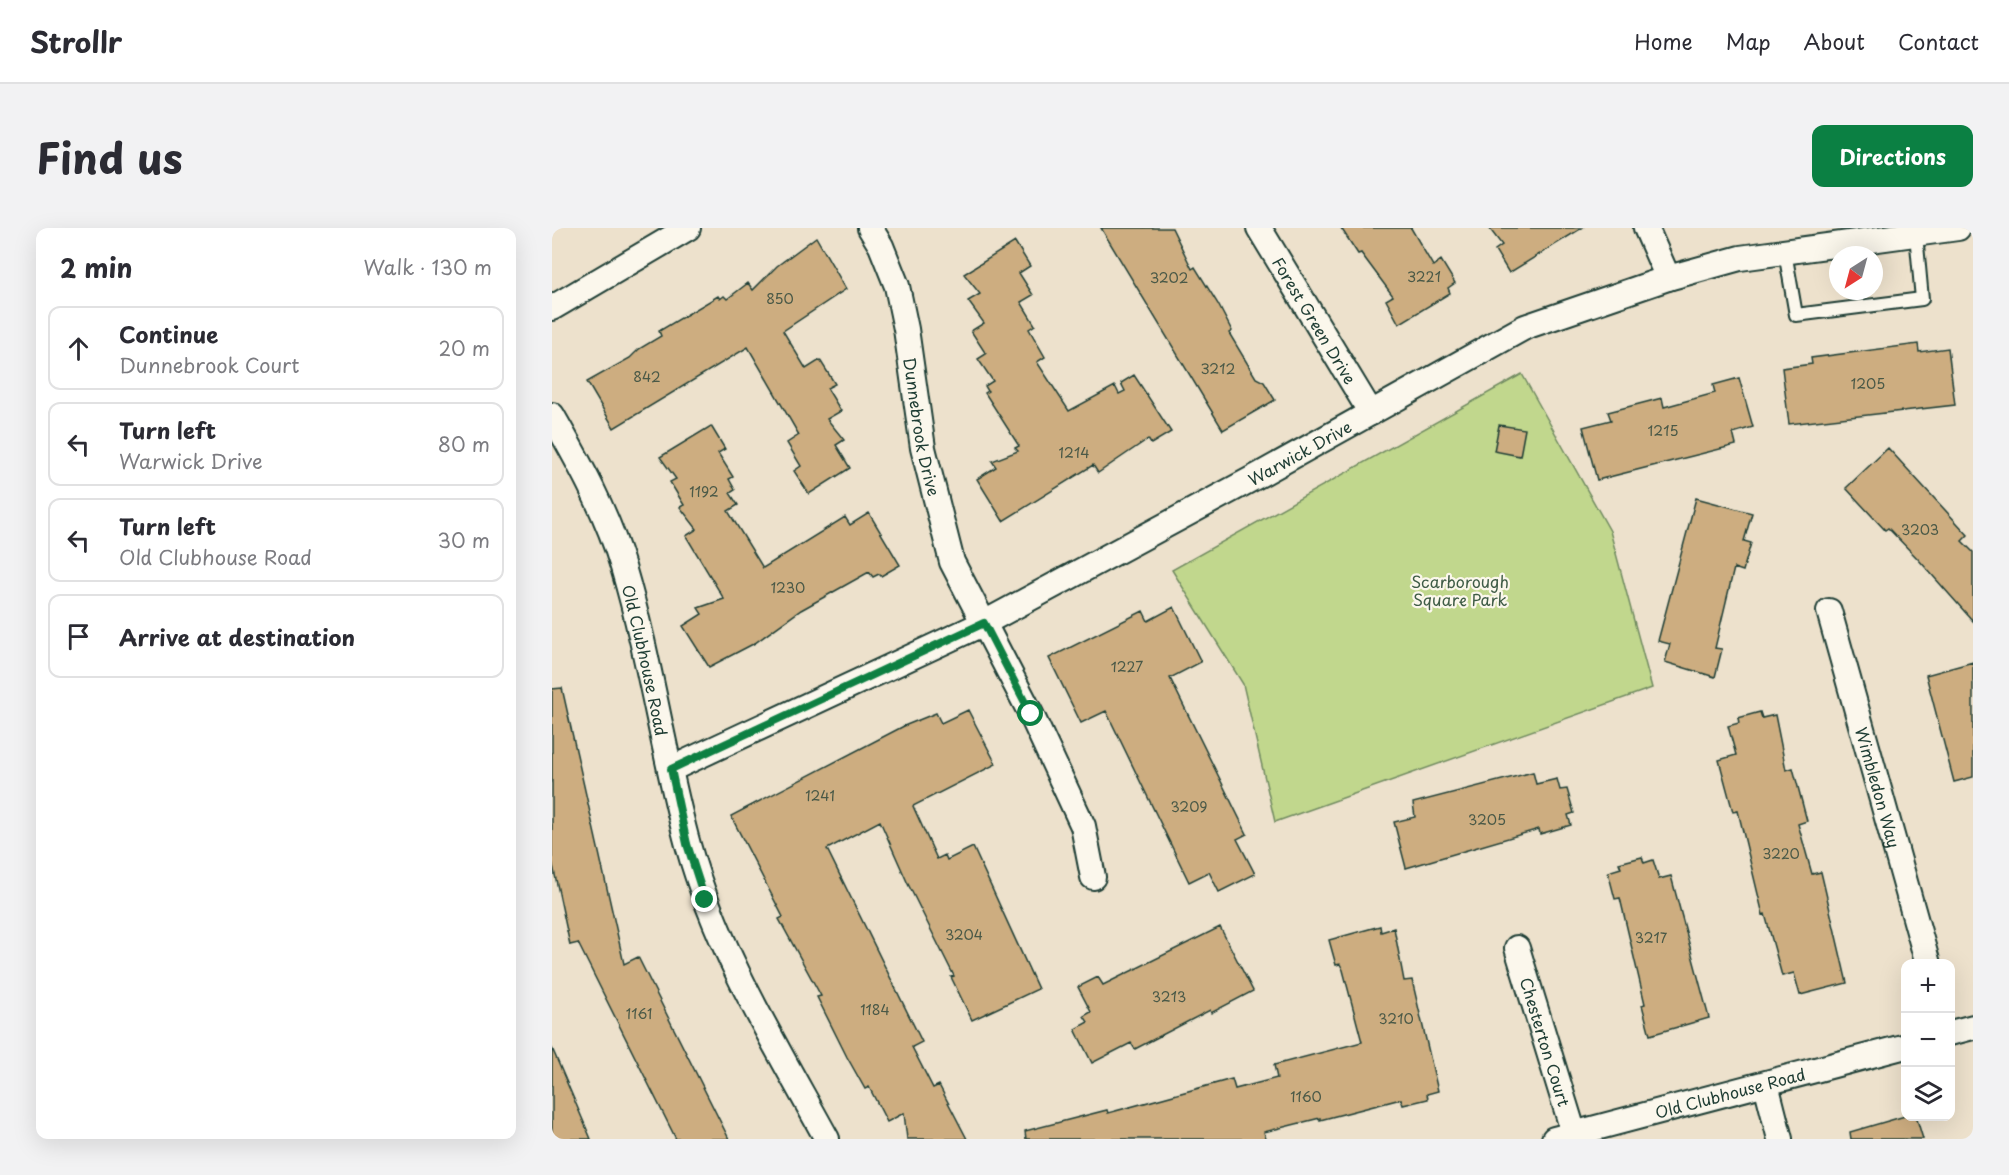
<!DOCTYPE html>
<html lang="en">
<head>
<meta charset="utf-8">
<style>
  :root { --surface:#fff; --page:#f2f2f3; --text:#2b2b33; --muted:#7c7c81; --line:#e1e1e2; --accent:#0b8043 }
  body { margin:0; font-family:"Playpen Sans",sans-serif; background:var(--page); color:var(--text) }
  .controls { position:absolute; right:18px; bottom:18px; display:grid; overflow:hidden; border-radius:12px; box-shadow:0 6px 24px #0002 }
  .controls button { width:54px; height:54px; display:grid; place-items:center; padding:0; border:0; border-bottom:2px solid var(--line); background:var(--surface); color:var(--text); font:30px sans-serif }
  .compass { position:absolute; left:1277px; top:18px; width:54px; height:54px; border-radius:50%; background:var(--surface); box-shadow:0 6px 24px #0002; rotate:216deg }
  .stop { position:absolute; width:18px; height:18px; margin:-14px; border:4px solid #0b8043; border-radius:50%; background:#fff }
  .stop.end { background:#0b8043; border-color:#fff; box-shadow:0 2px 6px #0008 }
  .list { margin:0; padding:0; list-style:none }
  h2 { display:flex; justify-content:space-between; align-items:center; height:78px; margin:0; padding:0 24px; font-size:26px }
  h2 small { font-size:20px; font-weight:400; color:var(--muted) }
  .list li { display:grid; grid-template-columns:39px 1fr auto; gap:18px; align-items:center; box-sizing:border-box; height:84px; margin:0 12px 12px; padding:0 12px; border:2px solid var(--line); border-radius:12px }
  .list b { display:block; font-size:22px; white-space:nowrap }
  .list p { margin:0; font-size:20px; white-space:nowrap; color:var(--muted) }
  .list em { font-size:20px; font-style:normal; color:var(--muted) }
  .icon { flex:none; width:33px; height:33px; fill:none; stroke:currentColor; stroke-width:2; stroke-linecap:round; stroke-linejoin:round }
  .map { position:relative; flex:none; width:1421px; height:911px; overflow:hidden; border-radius:12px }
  header { display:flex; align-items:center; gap:36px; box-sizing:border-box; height:84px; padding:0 30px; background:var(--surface); border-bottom:2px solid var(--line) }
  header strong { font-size:28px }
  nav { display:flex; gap:33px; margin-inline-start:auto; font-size:21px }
  .intro { display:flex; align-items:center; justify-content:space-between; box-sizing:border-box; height:144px; padding:0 36px }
  h1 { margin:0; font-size:42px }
  .button { padding:15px 27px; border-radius:12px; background:var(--accent); color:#fff; font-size:21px; font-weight:700 }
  main { display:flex; gap:36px; padding:0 36px }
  aside { flex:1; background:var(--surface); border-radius:12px; box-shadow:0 6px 24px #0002 }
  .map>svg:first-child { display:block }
</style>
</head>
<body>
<header>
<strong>Strollr</strong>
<nav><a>Home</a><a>Map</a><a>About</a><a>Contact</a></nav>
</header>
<div class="intro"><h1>Find us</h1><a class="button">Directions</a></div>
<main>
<aside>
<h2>2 min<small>Walk · 130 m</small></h2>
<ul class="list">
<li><svg class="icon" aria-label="ahead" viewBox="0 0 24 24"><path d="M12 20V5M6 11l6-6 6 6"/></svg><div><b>Continue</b><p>Dunnebrook Court</p></div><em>20 m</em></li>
<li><svg class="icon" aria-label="left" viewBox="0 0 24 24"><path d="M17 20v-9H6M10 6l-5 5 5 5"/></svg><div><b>Turn left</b><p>Warwick Drive</p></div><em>80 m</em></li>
<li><svg class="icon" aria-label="left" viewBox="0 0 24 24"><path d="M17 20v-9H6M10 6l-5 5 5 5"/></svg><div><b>Turn left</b><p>Old Clubhouse Road</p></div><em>30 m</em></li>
<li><svg class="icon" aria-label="arrive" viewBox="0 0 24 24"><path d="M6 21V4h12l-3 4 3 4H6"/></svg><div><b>Arrive at destination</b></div></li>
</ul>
</aside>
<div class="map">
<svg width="1421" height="911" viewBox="0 0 1421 911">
  <rect width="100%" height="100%" fill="#ede1cc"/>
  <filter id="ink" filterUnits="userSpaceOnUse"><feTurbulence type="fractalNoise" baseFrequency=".0167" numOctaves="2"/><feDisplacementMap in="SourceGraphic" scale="12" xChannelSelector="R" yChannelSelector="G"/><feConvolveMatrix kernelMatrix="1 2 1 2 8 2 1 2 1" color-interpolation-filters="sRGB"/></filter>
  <g filter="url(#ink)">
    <path fill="#c1d78d" stroke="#708a60" stroke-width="1.5" d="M 970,146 L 1058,303 L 1100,460 L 723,594 L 691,456 L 620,342 Z"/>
    <path fill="#cdad80" stroke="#1f3d34" stroke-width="1.5" d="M 549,0 L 620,0 L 640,41 L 643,39 L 666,76 L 680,103 L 677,105 L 704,150 L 712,154 L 723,172 L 671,202 Z
      M 789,0 L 859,0 L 881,38 L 889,32 L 903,55 L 896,60 L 898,65 L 847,96 L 834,72 L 841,68 L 809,25 L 806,26 Z
      M 937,0 L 1030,0 L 957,45 L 943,22 L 950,17 Z
      M 264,9 L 294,61 L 231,103 L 254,141 L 268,132 L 283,156 L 275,160 L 289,183 L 275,191 L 292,212 L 284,217 L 298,240 L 257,266 L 242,243 L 249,238 L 235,215 L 247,207 L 196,119 L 62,200 L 35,154 L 78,130 L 87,121 L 109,108 L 107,103 L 166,68 L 168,71 L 172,68 L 175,71 L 196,55 L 201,62 L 225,38 Z
      M 463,14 L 478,38 L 467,45 L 481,67 L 469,74 L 483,97 L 477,101 L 493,129 L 485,134 L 517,183 L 563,158 L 567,166 L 573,163 L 569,155 L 582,147 L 619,204 L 599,216 L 596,211 L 546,245 L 541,237 L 451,293 L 425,251 L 444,239 L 440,233 L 466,223 L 463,220 L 467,218 L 433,165 L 436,163 L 433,158 L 441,153 L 426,131 L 434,126 L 419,103 L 432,95 L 416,73 L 428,66 L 412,46 Z
      M 1366,116 L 1367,124 L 1396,120 L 1403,177 L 1237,196 L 1230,140 L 1260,136 L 1259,130 Z
      M 1187,150 L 1201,199 L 1181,205 L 1184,217 L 1045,252 L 1031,199 L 1059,192 L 1056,184 L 1110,170 L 1112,179 L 1163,165 L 1161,157 Z
      M 947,197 L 973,201 L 968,228 L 942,223 Z
      M 159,198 L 173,221 L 166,225 L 181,249 L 177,251 L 183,262 L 178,265 L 186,277 L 176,283 L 211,340 L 293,289 L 298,297 L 317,285 L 348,337 L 329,348 L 327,346 L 321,349 L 317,344 L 249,382 L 203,415 L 157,439 L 131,398 L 150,386 L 146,380 L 172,371 L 134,308 L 145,301 L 128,279 L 132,277 L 118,254 L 124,251 L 108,229 Z
      M 1336,220 L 1416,307 L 1410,313 L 1421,324 L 1421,393 L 1366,331 L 1336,300 L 1333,302 L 1294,260 Z
      M 1144,270 L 1200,285 L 1192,313 L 1199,315 L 1191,343 L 1182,340 L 1163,420 L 1170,421 L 1163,449 L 1113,434 L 1118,416 L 1106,413 Z
      M 622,379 L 649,434 L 618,450 L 695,606 L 685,611 L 703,646 L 667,664 L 657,644 L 637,654 L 554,483 L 529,495 L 497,430 L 591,383 L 596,393 Z
      M 1421,434 L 1421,549 L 1402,554 L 1374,447 Z
      M 10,460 L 72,736 L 86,729 L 177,911 L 124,911 L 26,715 L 18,717 L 0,633 L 0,461 Z
      M 416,482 L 444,536 L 361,578 L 385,631 L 393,627 L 395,632 L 421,619 L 486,761 L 420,792 L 399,749 L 402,748 L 356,656 L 328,593 L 275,621 L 370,814 L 360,819 L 381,860 L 387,857 L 415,911 L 355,911 L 352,885 L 335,894 L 317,859 L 313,861 L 295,829 L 265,769 L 269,768 L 227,691 L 231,689 L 179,588 L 352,498 L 384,485 L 389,495 Z
      M 1208,484 L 1210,490 L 1223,487 L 1234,542 L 1241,540 L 1255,593 L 1246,596 L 1260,646 L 1269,644 L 1295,755 L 1248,767 L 1242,745 L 1230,748 L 1213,686 L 1211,687 L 1186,583 L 1181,584 L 1167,532 L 1184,527 L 1176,498 L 1187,495 L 1186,490 Z
      M 981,544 L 984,556 L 1005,551 L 1008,562 L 1015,561 L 1022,585 L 1016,587 L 1019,597 L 988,606 L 987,601 L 854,640 L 842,594 L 863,589 L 861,575 Z
      M 1090,629 L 1092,635 L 1101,632 L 1107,651 L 1119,648 L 1157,790 L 1098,807 L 1090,777 L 1093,776 L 1068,670 L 1063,671 L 1056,644 L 1069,640 L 1067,635 Z
      M 828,698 L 829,704 L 842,700 L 852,753 L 860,752 L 886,863 L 875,866 L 876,871 L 851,877 L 849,871 L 768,892 L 768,890 L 712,904 L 714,911 L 474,911 L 473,903 L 555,882 L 556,885 L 680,851 L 683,861 L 725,850 L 722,837 L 810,814 L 791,742 L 788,736 L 784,737 L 777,712 Z
      M 668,699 L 701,763 L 659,785 L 658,782 L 583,821 L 579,815 L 540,835 L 523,801 L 536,794 L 532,788 L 539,784 L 526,759 L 546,749 L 551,757 Z
      M 0,820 L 39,911 L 0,911 Z
      M 1353,888 L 1364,888 L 1371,911 L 1299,911 L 1298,904 Z"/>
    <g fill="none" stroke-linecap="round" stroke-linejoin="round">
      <defs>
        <path id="service" d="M 1233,24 L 1244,87 L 1370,71 L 1364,6"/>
        <g id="minor">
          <path id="s1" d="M 318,0 L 329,18 L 345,58 L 354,101 L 371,220 L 400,334 L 479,486 L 531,598 L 541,649"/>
          <path id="s2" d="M 707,0 L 819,185"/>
          <path d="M 1094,0 L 1116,50"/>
          <path d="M 0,80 L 136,0"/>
          <path id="s3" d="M 0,187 C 28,236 55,285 71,339 C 98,430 111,525 136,617 C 165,722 223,816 275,911"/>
          <path id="s4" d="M 1277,383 L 1376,736"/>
          <path id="s5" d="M 119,541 L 432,395 L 709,246 L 973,99 L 1116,50 L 1188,30 L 1406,0"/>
          <path id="s6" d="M 965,720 L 1022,906"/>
          <path d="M 1398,805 L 1421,799"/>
          <path d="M 1214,856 L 1228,911"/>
          <path id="s7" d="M 1002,911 L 1354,818"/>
        </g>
      </defs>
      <use href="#service" stroke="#1f3d34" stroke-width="16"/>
      <use href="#minor" stroke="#1f3d34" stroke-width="28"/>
      <use href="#service" stroke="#fbf7ec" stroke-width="12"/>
      <use href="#minor" stroke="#fbf7ec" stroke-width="24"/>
    </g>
  </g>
  <g fill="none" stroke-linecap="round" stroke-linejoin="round" filter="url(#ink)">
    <path stroke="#0b8043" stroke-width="8" d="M 153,672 L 135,616 L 119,541 L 432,395 L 479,486"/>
  </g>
  <g text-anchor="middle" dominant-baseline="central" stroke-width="4.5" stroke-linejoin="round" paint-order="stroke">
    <g font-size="14" fill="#4a5947">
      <text x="872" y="48">3221</text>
      <text x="617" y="49">3202</text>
      <text x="228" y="70">850</text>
      <text x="666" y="140">3212</text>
      <text x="95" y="148">842</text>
      <text x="1316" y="155">1205</text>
      <text x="1111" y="202">1215</text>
      <text x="522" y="224">1214</text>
      <text x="152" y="263">1192</text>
      <text x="1368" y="301">3203</text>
      <text x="236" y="359">1230</text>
      <text x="575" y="438">1227</text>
      <text x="268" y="567">1241</text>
      <text x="637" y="578">3209</text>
      <text x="935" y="591">3205</text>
      <text x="1229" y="625">3220</text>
      <text x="412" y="706">3204</text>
      <text x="1099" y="709">3217</text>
      <text x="617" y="768">3213</text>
      <text x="323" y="781">1184</text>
      <text x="87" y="785">1161</text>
      <text x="844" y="790">3210</text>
      <text x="754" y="868">1160</text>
    </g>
    <g font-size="16" fill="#1f3d34" stroke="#fbf7ec">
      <text stroke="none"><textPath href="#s2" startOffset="108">Forest Green Drive</textPath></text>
      <text stroke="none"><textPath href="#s1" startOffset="207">Dunnebrook Drive</textPath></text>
      <text stroke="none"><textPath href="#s5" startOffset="704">Warwick Drive</textPath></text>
      <text stroke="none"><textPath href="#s3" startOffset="264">Old Clubhouse Road</textPath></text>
      <text stroke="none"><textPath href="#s4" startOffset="183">Wimbledon Way</textPath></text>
      <text stroke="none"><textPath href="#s6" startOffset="98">Chesterton Court</textPath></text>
      <text stroke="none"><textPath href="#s7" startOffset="182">Old Clubhouse Road</textPath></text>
    </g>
    <g font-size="16" fill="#3f5c46" stroke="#fbf7ec">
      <text x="908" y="353">Scarborough<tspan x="908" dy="18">Square Park</tspan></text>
    </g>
  </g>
</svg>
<div class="controls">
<button>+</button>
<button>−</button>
<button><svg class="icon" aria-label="layers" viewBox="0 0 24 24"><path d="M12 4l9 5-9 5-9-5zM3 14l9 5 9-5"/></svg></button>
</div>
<svg class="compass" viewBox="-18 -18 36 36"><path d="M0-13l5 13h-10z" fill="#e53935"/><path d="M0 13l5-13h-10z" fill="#7c7c81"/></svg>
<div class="stop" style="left:479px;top:486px"></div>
<div class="stop end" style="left:153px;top:672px"></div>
</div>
</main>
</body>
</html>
